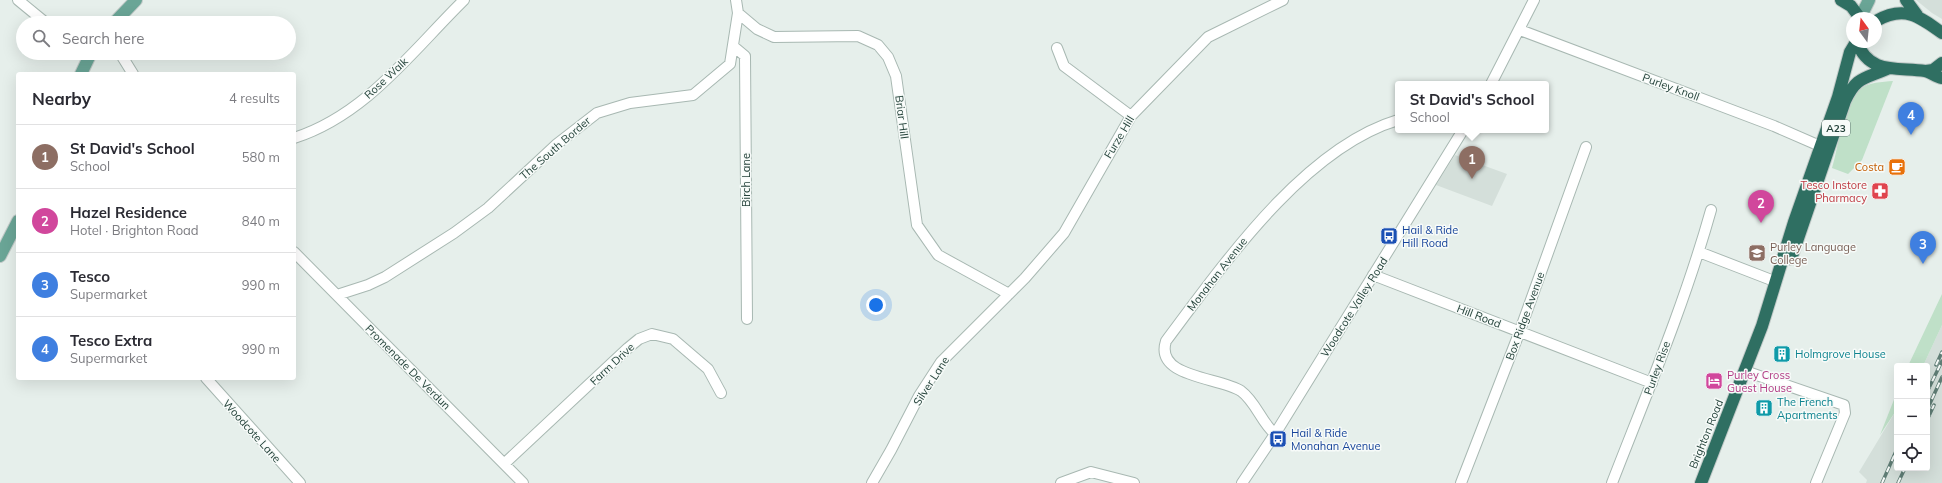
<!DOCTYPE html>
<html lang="en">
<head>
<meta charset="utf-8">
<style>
  :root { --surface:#fff; --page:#f7f7f7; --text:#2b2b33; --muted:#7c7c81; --line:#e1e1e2; --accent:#855347 }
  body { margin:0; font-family:Mulish,sans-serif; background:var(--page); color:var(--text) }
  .controls { position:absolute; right:12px; bottom:12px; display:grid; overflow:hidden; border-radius:4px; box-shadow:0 4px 16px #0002 }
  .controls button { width:36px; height:36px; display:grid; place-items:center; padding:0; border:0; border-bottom:1px solid var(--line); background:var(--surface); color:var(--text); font:20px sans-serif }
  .compass { position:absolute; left:1846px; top:12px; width:36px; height:36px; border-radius:50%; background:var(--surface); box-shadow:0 4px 16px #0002; rotate:345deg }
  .you { position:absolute; left:876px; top:305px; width:14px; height:14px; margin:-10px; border:3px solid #fff; border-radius:50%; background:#1a73e8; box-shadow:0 0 0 6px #1a73e833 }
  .badge { display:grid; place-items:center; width:26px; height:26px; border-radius:50%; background:var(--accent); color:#fff; font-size:13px; font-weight:700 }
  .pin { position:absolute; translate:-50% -33px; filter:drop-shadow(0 1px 2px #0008) }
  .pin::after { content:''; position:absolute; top:21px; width:14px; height:12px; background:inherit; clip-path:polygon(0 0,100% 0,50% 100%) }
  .popup { position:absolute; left:1395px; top:81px; width:154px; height:52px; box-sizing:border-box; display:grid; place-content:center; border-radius:4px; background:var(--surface); filter:drop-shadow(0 1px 3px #0005); font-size:13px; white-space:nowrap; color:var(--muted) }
  .popup b { font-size:15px; color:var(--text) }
  .popup::after { content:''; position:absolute; left:50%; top:100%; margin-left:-8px; border:8px solid transparent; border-top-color:var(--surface) }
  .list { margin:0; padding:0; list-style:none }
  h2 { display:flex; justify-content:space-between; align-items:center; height:52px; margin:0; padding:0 16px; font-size:17px }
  h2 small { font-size:13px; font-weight:400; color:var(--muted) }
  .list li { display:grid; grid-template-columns:26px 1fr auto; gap:12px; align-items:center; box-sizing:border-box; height:64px; padding:0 16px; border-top:1px solid var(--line) }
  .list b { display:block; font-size:15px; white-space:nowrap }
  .list p { margin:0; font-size:13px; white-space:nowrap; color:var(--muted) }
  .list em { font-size:13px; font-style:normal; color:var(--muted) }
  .icon { flex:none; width:22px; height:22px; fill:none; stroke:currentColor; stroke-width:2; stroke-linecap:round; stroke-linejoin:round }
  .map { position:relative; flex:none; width:1942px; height:483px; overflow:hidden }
  .search { position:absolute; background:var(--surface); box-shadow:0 4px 16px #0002; left:16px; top:16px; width:280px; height:44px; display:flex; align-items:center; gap:10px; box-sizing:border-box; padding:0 14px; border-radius:22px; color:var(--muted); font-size:15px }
  .panel { position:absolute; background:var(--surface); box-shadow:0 4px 16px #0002; left:16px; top:72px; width:280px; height:308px; border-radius:4px }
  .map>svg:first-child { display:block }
</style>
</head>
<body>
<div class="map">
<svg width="1942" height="483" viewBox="0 0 1942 483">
  <rect width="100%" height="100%" fill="#e6efeb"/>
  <path fill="#d4dfda" d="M 1916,0 L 1942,0 L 1942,19 L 1932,13 Z
    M 1455,155 L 1507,174 L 1492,206 L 1436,185 Z
    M 1942,325 L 1942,483 L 1866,483 L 1867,480 L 1859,472 L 1897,409 L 1897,468 L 1927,468 L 1927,366 L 1923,366 Z"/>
  <path fill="#bfe0c8" d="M 1893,81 L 1862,160 L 1848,174 L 1832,168 C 1839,147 1842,103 1860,89 C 1869,82 1882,82 1893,81 Z
    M 1942,294 L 1942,325 L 1923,366 L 1908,366 Z
    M 1897,392 L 1897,409 L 1880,435 Z"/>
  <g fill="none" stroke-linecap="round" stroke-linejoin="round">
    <defs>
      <path id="minor" d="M 18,0 L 46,23
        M 738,13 L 757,29 L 774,37 L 858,36 L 878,45 L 888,57 L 896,76 L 917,225 L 938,255 L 1009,294
        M 1520,30 L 1774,126 L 1820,146
        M 733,46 L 745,56 L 747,319
        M 1057,48 L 1064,66 L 1131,116
        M 120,53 L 133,74
        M 1491,84 L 1534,0
        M 294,138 C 366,115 412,51 464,0
        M 294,252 L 523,483
        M 1699,252 L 1774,281
        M 1373,275 L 1652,383
        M 337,295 L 368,285 L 385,277 L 454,233 L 488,208 L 557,144 L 597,113 L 630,103 L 693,95 L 730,64 L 738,13 L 736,0
        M 1745,371 L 1844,405 L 1845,413 L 1816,483
        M 206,378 L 300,483
        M 1275,434 C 1261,422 1256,402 1241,391 C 1220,377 1154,378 1166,341 C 1223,265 1304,148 1398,120
        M 505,463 L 628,348 L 639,339 L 652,334 L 673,339 L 708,369 L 721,393
        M 872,483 L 891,450 L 919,396 L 941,362 L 1025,278 L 1064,233 L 1131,116 L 1208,37 L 1283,0
        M 1061,483 L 1091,472 L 1134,483
        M 1242,483 L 1275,434 L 1463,130
        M 1461,483 L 1518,336 L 1586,147
        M 1612,483 C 1647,393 1685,303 1711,210"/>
      <path id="major" d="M 1860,18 L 1869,0
        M 114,23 L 136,0
        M 81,74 L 91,53
        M 0,256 L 18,221"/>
      <path id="highway" d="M 1841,0 L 1851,6 L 1860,18
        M 1906,0 L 1917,15
        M 1876,21 C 1904,5 1919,16 1942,33
        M 1857,42 C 1869,75 1898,67 1925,71 C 1930,72 1936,77 1942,78
        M 1926,71 L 1933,70 L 1942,63
        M 1791,259 L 1845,101 C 1856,77 1864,79 1887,69
        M 1701,483 L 1762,326 L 1794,222 L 1838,97 L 1850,52 L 1856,42"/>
    </defs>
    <use href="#minor" stroke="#a8b8b2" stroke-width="12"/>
    <use href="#major" stroke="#c2cac8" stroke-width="14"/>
    <use href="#highway" stroke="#c2cac8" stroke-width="14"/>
    <use href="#minor" stroke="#fff" stroke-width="10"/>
    <use href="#major" stroke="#6aa596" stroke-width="12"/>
    <use href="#highway" stroke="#2f6f62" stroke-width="12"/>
    <defs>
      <path id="rail" d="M 1936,365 L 1942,352
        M 1927,392 L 1942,361
        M 1927,410 L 1942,377
        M 1927,420 L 1934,405
        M 1882,483 L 1897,449
        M 1898,483 L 1905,468"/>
    </defs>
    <use href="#rail" stroke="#5f7d75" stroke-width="3.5"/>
    <use href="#rail" stroke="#f7fbf9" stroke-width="2" stroke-dasharray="6" stroke-linecap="butt"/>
  </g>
  <defs>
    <symbol id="cafe-square" viewBox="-11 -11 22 22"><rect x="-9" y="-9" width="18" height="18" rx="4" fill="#e8710a" stroke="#f7fbf9"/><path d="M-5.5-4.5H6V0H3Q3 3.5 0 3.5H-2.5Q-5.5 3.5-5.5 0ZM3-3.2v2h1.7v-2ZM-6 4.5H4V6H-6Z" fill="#fff"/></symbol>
    <symbol id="pharmacy-square" viewBox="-11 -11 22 22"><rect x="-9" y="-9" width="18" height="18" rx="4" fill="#e0444e" stroke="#f7fbf9"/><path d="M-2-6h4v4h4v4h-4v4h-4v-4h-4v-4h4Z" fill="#fff"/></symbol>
    <symbol id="bus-square" viewBox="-11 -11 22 22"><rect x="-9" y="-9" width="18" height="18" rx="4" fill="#1a4fb4" stroke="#f7fbf9"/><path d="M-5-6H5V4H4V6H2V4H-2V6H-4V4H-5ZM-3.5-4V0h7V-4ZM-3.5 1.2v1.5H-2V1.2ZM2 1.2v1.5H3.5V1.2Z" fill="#fff"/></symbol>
    <symbol id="university-square" viewBox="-11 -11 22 22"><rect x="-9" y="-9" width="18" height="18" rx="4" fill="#8d6e63" stroke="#f7fbf9"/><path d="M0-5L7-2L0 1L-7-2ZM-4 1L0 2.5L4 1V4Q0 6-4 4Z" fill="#fff"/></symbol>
    <symbol id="building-square" viewBox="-11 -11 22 22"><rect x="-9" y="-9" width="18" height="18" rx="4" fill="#0f9aa8" stroke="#f7fbf9"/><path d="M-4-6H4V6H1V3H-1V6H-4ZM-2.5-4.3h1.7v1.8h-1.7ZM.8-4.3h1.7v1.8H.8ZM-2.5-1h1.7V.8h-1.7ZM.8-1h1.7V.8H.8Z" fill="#fff"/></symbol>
    <symbol id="hotel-square" viewBox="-11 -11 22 22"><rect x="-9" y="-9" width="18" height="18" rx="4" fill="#d1479c" stroke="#f7fbf9"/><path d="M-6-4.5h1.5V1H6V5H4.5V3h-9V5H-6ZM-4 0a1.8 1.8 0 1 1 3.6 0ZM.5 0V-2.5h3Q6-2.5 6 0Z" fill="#fff"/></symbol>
  </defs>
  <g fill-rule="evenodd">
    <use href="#cafe-square" x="1887" y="157" width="20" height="20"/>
    <use href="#pharmacy-square" x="1870" y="181" width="20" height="20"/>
    <use href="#bus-square" x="1379" y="226" width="20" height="20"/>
    <use href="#university-square" x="1747" y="243" width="20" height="20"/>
    <use href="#building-square" x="1772" y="344" width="20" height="20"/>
    <use href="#hotel-square" x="1704" y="371" width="20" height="20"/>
    <use href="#building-square" x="1754" y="398" width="20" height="20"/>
    <use href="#bus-square" x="1268" y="429" width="20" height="20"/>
  </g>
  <g text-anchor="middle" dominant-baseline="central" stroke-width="3" stroke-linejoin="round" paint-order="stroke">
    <rect fill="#f7fbf9" stroke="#637a73" stroke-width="1" x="1822" y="120" width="28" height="16" rx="3"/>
    <g font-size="10" font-weight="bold" fill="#24423a">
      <text x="1836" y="128">A23</text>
    </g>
    <g font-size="11" fill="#24423a" stroke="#f7fbf9">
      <text transform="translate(386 78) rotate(-43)">Rose Walk</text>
      <text transform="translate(1671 87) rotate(20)">Purley Knoll</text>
      <text transform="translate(902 117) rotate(83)">Briar Hill</text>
      <text transform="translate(1119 137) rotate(-59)">Furze Hill</text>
      <text transform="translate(555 148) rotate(-41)">The South Border</text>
      <text transform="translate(746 180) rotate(-90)">Birch Lane</text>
      <text transform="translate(1217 274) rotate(-52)">Monahan Avenue</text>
      <text transform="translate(1354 307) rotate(-58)">Woodcote Valley Road</text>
      <text transform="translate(1479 316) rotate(21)">Hill Road</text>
      <text transform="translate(1525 316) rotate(-70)">Box Ridge Avenue</text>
      <text transform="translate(612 364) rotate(-43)">Farm Drive</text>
      <text transform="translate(408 367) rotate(45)">Promenade De Verdun</text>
      <text transform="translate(1657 368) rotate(-70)">Purley Rise</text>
      <text transform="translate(931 381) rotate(-57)">Silver Lane</text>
      <text transform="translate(252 431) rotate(48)">Woodcote Lane</text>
      <text transform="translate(1706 434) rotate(-68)">Brighton Road</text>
    </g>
    <g font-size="11" fill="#c56008" stroke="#f7fbf9" text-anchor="end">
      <text x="1884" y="167">Costa</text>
    </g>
    <g font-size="11" fill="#be3a42" stroke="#f7fbf9" text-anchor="end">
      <text x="1867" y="185">Tesco Instore<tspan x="1867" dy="13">Pharmacy</tspan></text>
    </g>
    <g font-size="11" fill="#164399" stroke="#f7fbf9" text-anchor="start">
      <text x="1402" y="230">Hail &amp; Ride<tspan x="1402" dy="13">Hill Road</tspan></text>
      <text x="1291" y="433">Hail &amp; Ride<tspan x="1291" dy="13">Monahan Avenue</tspan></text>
    </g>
    <g font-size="11" fill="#785e54" stroke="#f7fbf9" text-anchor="start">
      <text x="1770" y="247">Purley Language<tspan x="1770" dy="13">College</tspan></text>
    </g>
    <g font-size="11" fill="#0d838f" stroke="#f7fbf9" text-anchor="start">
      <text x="1795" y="354">Holmgrove House</text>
      <text x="1777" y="402">The French<tspan x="1777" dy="13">Apartments</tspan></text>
    </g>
    <g font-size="11" fill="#b23c85" stroke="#f7fbf9" text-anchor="start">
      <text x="1727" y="375">Purley Cross<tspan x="1727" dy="13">Guest House</tspan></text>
    </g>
  </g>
</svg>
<div class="controls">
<button>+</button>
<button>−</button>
<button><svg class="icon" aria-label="locate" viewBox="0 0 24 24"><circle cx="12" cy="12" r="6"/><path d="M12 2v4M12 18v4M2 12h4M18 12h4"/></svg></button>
</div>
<svg class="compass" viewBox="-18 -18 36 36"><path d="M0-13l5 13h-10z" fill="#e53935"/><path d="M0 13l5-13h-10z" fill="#7c7c81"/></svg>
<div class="you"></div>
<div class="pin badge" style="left:1472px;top:179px;background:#8d6e63">1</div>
<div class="popup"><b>St David's School</b>School</div>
<div class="pin badge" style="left:1761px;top:223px;background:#d1479c">2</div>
<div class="pin badge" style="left:1923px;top:264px;background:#3f7fe0">3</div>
<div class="pin badge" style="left:1911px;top:135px;background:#3f7fe0">4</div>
<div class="search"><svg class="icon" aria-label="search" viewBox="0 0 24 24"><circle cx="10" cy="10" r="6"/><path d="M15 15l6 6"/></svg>Search here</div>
<section class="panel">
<h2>Nearby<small>4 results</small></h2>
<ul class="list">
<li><span class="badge" style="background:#8d6e63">1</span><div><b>St David's School</b><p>School</p></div><em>580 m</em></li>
<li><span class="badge" style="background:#d1479c">2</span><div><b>Hazel Residence</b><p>Hotel · Brighton Road</p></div><em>840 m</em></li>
<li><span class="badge" style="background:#3f7fe0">3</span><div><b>Tesco</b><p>Supermarket</p></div><em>990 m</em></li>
<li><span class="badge" style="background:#3f7fe0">4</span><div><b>Tesco Extra</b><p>Supermarket</p></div><em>990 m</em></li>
</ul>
</section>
</div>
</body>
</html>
